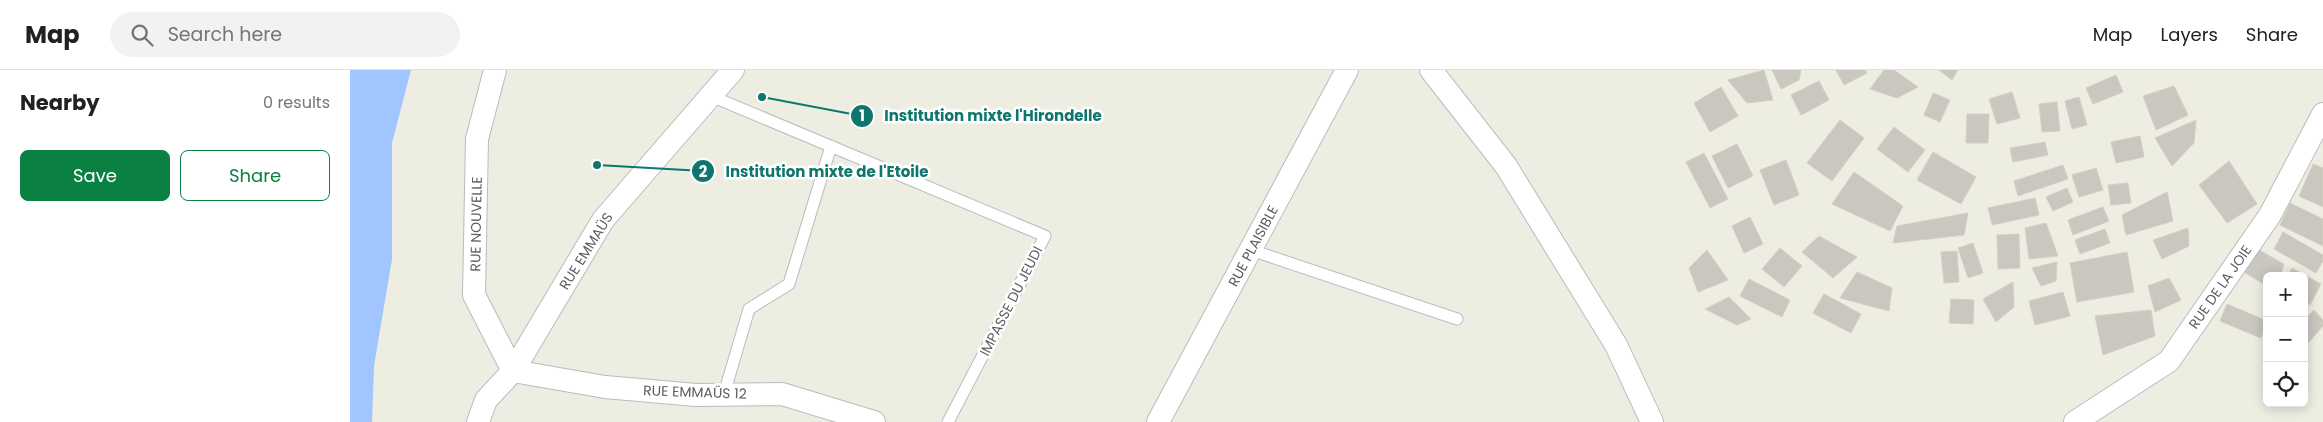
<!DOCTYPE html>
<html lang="en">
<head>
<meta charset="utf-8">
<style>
  :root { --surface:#fff; --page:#f2f2f2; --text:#202124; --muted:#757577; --line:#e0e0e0; --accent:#0b8043 }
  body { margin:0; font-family:Poppins,sans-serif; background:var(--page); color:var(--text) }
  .controls { position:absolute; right:15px; bottom:15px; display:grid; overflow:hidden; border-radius:8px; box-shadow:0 2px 12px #0003 }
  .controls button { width:45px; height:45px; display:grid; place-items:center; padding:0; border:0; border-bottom:1px solid var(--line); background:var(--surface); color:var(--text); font:25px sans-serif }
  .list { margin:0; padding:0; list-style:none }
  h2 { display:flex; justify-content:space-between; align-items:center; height:65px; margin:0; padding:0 20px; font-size:21px }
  h2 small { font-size:16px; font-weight:400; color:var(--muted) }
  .actions { display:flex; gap:10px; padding:15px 20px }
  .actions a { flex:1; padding:11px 0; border:1px solid var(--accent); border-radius:8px; text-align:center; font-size:18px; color:var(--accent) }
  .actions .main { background:var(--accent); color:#fff }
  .icon { flex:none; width:28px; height:28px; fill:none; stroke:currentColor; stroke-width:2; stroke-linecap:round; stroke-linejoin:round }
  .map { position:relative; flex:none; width:1973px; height:352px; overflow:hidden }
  header { display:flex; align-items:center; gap:30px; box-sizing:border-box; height:70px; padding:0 25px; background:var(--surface); border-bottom:1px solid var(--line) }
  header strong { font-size:24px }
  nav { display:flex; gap:28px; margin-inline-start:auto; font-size:18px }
  .search { width:350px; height:45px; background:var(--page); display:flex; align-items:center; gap:12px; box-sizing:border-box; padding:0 18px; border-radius:28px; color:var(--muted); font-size:19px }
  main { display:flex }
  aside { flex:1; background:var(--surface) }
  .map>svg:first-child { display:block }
</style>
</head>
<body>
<header>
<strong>Map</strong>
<div class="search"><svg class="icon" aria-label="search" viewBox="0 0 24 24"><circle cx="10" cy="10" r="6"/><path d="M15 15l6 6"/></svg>Search here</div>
<nav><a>Map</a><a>Layers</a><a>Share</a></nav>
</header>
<main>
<aside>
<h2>Nearby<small>0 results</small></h2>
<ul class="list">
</ul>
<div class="actions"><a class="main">Save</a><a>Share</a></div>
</aside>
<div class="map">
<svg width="1973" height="352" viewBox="0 0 1973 352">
  <rect width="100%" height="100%" fill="#eeede2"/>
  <path fill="#a1c6ff" d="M 0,0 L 61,0 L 42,73 L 42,189 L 24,296 L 22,352 L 0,352 Z"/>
  <path fill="#c9c7bf" stroke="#d3d0c0" d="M 1414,0 L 1423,30 L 1397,33 L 1378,10 Z
    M 1422,0 L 1451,0 L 1449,10 L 1431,19 Z
    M 1486,0 L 1515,0 L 1517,3 L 1494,15 Z
    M 1534,0 L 1544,0 L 1568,17 L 1547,28 L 1520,19 Z
    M 1589,0 L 1608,0 L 1602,10 Z
    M 1766,5 L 1773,22 L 1743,34 L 1736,18 Z
    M 1469,11 L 1479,30 L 1451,45 L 1441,25 Z
    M 1824,16 L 1838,45 L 1806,60 L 1793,26 Z
    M 1371,17 L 1388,46 L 1360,62 L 1344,33 Z
    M 1662,22 L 1670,48 L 1647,54 L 1639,29 Z
    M 1583,23 L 1600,30 L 1590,52 L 1574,45 Z
    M 1729,27 L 1737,55 L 1722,59 L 1715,31 Z
    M 1707,32 L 1710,61 L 1692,62 L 1689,34 Z
    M 1617,44 L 1639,44 L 1638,73 L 1616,73 Z
    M 1490,50 L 1514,68 L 1482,111 L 1457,93 Z
    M 1846,50 L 1844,73 L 1822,96 L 1805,68 Z
    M 1544,57 L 1575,80 L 1558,102 L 1527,79 Z
    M 1790,66 L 1794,87 L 1766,93 L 1761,72 Z
    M 1695,72 L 1698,85 L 1663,92 L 1660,78 Z
    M 1387,74 L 1403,106 L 1378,118 L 1362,86 Z
    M 1583,82 L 1626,107 L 1611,134 L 1567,110 Z
    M 1354,83 L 1378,129 L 1360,138 L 1336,92 Z
    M 1436,90 L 1449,125 L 1424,135 L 1410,100 Z
    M 1879,91 L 1907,134 L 1877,153 L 1849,115 Z
    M 1963,94 L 1973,98 L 1973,137 L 1949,126 Z
    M 1713,95 L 1718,109 L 1668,126 L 1664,111 Z
    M 1746,98 L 1753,120 L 1729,127 L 1722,105 Z
    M 1504,102 L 1553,136 L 1540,161 L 1482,134 Z
    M 1778,113 L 1781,133 L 1761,135 L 1758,115 Z
    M 1717,118 L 1723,132 L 1703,141 L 1696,127 Z
    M 1817,122 L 1823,151 L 1776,165 L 1772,145 Z
    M 1685,128 L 1689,145 L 1642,155 L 1638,138 Z
    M 1940,133 L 1973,149 L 1973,176 L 1930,155 Z
    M 1753,137 L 1759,151 L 1723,165 L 1718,150 Z
    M 1618,143 L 1614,165 L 1543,173 L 1547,156 Z
    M 1400,147 L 1413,174 L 1394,183 L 1382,156 Z
    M 1696,153 L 1708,186 L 1679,189 L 1675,158 Z
    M 1838,158 L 1839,176 L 1812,189 L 1803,170 Z
    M 1755,159 L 1760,173 L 1730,184 L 1725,170 Z
    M 1933,162 L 1973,185 L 1973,191 L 1966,203 L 1924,179 Z
    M 1669,164 L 1670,198 L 1648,199 L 1647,165 Z
    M 1469,166 L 1507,187 L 1483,208 L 1452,182 Z
    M 1623,173 L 1633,203 L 1618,208 L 1608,178 Z
    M 1430,178 L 1452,196 L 1434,217 L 1412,199 Z
    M 1357,180 L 1378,210 L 1348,222 L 1339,198 Z
    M 1909,180 L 1934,194 L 1930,206 L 1917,206 L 1917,216 L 1894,202 Z
    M 1607,181 L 1609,212 L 1594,213 L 1591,182 Z
    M 1777,182 L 1784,222 L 1727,232 L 1720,193 Z
    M 1707,192 L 1706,211 L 1691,216 L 1682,198 Z
    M 1942,198 L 1971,214 L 1960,235 L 1954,232 L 1954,206 L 1938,206 Z
    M 1507,202 L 1542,218 L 1539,241 L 1490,228 Z
    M 1819,208 L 1831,230 L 1805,242 L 1798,216 Z
    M 1399,209 L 1440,230 L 1432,247 L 1390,226 Z
    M 1663,212 L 1664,237 L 1646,252 L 1633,229 Z
    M 1713,222 L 1720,246 L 1685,255 L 1679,231 Z
    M 1474,224 L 1511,244 L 1501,263 L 1463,243 Z
    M 1379,227 L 1401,249 L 1387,255 L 1355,239 Z
    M 1601,229 L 1624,230 L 1623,254 L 1599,253 Z
    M 1877,234 L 1917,251 L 1911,268 L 1870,251 Z
    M 1801,240 L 1805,266 L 1753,285 L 1745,246 Z
    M 1964,240 L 1973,250 L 1973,256 L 1954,278 L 1954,250 Z"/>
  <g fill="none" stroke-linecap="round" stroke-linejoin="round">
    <defs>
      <path id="service" d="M 361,26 L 695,166 L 598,352
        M 901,180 L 1107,249
        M 374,324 L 399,239 L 439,214 L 481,76"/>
      <path id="minor" d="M 145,0 L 127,69 L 124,225 L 163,301 L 255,317 L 346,325 L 432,324 L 524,352
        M 1081,0 L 1156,96 L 1266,275 L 1302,352
        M 128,352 L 136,330 L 163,301 L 253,150 L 383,0
        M 808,352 L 997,0
        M 1725,352 L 1819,291 L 1920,145 L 1973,44"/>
    </defs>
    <use href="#service" stroke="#babbc2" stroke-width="13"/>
    <use href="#minor" stroke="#babbc2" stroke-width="24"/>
    <use href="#service" stroke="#fff" stroke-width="11"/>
    <use href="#minor" stroke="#fff" stroke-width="22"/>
  </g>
  <g text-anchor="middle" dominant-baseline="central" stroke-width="5" stroke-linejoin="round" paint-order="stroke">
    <g font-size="14" fill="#5b5d64" stroke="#fff">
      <text transform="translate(126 154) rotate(-89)">RUE NOUVELLE</text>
      <text transform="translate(903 176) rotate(-62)">RUE PLAISIBLE</text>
      <text transform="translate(236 181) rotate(-58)">RUE EMMAÜS</text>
      <text transform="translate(1870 217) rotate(-55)">RUE DE LA JOIE</text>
      <text transform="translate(661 231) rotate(-63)">IMPASSE DU JEUDI</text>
      <text transform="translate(345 322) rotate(2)">RUE EMMAÜS 12</text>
    </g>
  </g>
  <path fill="none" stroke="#0f766e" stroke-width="2" d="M412 27L512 46M247 95L353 101"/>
  <g fill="#0f766e" stroke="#fff" stroke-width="2">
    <circle cx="412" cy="27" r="5"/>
    <circle cx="247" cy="95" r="5"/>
    <circle cx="512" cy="46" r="12"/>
    <circle cx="353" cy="101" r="12"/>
  </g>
  <g font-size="15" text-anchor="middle" font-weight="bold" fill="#fff">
    <text x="512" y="51">1</text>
    <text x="353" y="107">2</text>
  </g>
  <g font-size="15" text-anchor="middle" font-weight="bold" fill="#0f766e" stroke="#fff" stroke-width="5" stroke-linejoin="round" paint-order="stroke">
    <text x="643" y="51">Institution mixte l'Hirondelle</text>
    <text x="477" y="107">Institution mixte de l'Etoile</text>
  </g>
</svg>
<div class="controls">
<button>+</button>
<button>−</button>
<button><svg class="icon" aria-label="locate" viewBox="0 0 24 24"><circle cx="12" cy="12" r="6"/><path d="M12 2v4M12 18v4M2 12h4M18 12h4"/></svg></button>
</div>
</div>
</main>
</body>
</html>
